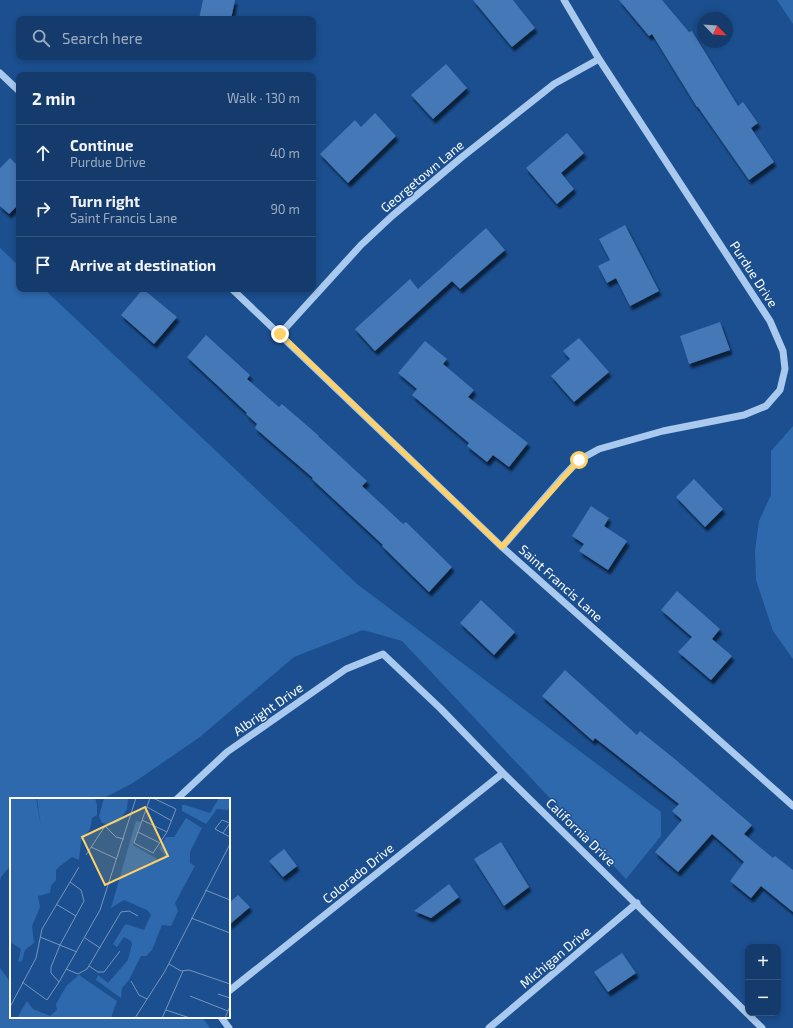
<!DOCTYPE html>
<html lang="en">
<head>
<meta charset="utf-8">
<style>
  :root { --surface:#143b6b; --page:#1d4271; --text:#f1f3f6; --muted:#9dadc1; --line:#33557e }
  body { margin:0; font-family:"Exo 2",sans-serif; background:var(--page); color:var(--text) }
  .controls { position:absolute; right:12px; bottom:12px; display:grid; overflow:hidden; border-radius:8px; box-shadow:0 2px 6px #0003 }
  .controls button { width:36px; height:36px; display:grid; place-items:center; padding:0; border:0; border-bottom:1px solid var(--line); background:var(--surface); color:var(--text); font:20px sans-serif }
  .compass { position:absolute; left:697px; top:12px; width:36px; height:36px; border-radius:50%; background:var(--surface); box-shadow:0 2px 6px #0003; rotate:115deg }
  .stop { position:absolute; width:12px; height:12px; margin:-9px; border:3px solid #ffd166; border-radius:50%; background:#fff }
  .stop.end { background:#ffd166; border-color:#fff; box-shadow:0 1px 4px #0008 }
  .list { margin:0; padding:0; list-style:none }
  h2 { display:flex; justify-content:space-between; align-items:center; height:52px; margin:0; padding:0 16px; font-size:17px }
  h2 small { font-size:13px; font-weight:400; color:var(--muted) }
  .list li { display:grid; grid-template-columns:26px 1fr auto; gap:12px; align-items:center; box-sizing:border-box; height:56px; padding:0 16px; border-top:1px solid var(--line) }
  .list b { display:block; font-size:15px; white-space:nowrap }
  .list p { margin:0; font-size:13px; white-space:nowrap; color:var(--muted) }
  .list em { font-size:13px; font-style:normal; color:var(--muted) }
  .icon { flex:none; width:22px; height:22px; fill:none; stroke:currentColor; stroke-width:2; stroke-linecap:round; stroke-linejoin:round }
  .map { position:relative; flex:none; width:793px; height:1028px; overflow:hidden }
  .search { position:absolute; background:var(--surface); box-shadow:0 2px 6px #0003; left:16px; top:16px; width:300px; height:44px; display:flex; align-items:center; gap:10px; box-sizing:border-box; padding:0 14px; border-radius:8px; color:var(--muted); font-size:15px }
  .panel { position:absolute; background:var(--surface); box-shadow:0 2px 6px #0003; left:16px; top:72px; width:300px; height:220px; border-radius:8px }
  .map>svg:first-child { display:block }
</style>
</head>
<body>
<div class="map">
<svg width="793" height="1028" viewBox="0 0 793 1028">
  <defs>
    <filter id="shadow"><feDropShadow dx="2.5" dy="4.5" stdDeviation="1" flood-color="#0009"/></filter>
  </defs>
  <rect width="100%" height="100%" fill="#1b4f8f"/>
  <path fill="#2e69ad" d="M 777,0 L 793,0 L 793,24 Z
    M 0,248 L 19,266 L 19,289 L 44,289 L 357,584 L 661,812 L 661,836 L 626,879 L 402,641 L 363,630 L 294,657 L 200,737 L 133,783 L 102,799 L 11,799 L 11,865 L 1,877 L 0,881 Z
    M 793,426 L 793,659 L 773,631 L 756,580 L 755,551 L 759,521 L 771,495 L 771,451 Z
    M 0,968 L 11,983 L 11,1017 L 202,1017 L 210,1028 L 0,1028 Z"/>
  <path fill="#4478b7" filter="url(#shadow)" d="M 203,0 L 235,0 L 231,19 L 199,19 Z
    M 473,0 L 513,0 L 535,28 L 512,47 Z
    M 619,0 L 662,0 L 689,32 L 692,31 L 738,106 L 743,102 L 758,123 L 751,128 L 774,162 L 749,180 L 698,107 L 697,107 L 652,34 L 649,36 Z
    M 446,64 L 467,88 L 433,119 L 411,95 Z
    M 375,113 L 396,136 L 348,183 L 320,154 L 355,120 L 361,127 Z
    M 567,133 L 584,153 L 561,173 L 574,189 L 557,204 L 526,168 Z
    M 10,158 L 19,167 L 19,204 L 9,214 L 0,206 L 0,168 Z
    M 625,225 L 659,291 L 630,306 L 616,278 L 607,283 L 598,266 L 610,260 L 599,239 Z
    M 486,228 L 505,250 L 460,289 L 452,281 L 375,351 L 355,329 L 410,279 L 418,289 Z
    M 143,289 L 177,317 L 154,344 L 121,315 Z
    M 720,322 L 730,350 L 689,364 L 680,336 Z
    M 206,335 L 250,375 L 247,379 L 279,407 L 282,404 L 319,436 L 318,436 L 367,481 L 362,486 L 403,524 L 406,522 L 452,567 L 429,592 L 382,546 L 383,545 L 312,479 L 313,478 L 255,428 L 257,424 L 246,414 L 247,413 L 187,357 Z
    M 579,338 L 609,372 L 574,402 L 551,376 L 570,359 L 563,351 Z
    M 425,341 L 447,359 L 443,364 L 474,390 L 468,397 L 528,443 L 509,467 L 493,455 L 487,462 L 467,446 L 469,443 L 412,395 L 417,389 L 398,373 Z
    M 694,479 L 723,509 L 705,527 L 676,497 Z
    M 591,506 L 609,518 L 604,526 L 627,541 L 608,570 L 579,551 L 584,544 L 572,536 Z
    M 677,591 L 720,629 L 712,639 L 732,656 L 711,680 L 678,652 L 692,637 L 661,610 Z
    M 481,600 L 515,632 L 494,655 L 460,623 Z
    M 565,670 L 637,735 L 640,731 L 676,760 L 752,825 L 744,834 L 773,858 L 775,856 L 793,870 L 793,912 L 761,886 L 751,898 L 730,881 L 744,862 L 712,834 L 678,872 L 655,852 L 682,820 L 672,811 L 679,804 L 595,738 L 593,741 L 542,696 Z
    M 501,842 L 529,887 L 504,906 L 474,859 Z
    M 284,849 L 297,866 L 283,877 L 269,861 Z
    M 449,884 L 459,897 L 431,918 L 414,911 Z
    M 238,895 L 250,907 L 229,925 L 229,903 Z
    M 622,953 L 636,973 L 608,992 L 594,972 Z"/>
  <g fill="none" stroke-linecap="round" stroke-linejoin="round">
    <path stroke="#a9c9ee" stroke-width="7" d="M 0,73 L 19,91
      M 232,289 L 502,547 L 793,806
      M 280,334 L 361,245 L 392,216 L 462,157 L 554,84 L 599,59
      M 502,547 L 561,479 L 579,460 L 599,449 L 663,431 L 744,415 L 766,406 L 780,390 L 785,369 L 783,351 L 770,321 L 599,59 L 564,0
      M 177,799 L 227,752 L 346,669 L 383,654 L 441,709 L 503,773 L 762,1028
      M 229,991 L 503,773
      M 221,1017 L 229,1028
      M 489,1028 L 637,903"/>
  </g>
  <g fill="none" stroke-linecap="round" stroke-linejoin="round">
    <path stroke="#ffd166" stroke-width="5" d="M 280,334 L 502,547 L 579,460"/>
  </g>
  <g text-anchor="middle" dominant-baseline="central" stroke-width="3" stroke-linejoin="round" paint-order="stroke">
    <g font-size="13" fill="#fff" stroke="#1b4f8f">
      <text transform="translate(422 176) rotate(-40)">Georgetown Lane</text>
      <text transform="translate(754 274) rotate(57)">Purdue Drive</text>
      <text transform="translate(561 583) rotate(42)">Saint Francis Lane</text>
      <text transform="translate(268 709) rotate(-35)">Albright Drive</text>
      <text transform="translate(581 832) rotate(44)">California Drive</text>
      <text transform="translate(358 873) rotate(-39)">Colorado Drive</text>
      <text transform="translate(555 957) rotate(-40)">Michigan Drive</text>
    </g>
  </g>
  <g transform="translate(10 798)">
    <rect width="220" height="220" fill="#1b4f8f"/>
    <path d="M 0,0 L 26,0 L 31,29 L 27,0 L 85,0 L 87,7 L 87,17 L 82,20 L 80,31 L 71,43 L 69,62 L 62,59 L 50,68 L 46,72 L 46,82 L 41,88 L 40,95 L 28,98 L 30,109 L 22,128 L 24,145 L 15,152 L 12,163 L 8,164 L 11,151 L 0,144 ZM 94,0 L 118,0 L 117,11 L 109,24 L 100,27 L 92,25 L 89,18 ZM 209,0 L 220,0 L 220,8 L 218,12 L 207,11 L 196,26 L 172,13 L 172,7 L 175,7 L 200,15 ZM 176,20 L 192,30 L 180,54 L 180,65 L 185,68 L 165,105 L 168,113 L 161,128 L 152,127 L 142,152 L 136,158 L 131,158 L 119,182 L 112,190 L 111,200 L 86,182 L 88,177 L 98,185 L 118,162 L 122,146 L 121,143 L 114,139 L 107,149 L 103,146 L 114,128 L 116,126 L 134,132 L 141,117 L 137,112 L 114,102 L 101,110 L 126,23 L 131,24 L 123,47 L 149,62 L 155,58 L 149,50 L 156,39 L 164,39 ZM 69,177 L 107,203 L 101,220 L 7,220 L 17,203 L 23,211 L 40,218 L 47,212 L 46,206 L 57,187 Z" fill="#2e69ad"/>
    <path fill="none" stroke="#7695bc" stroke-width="1" d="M 140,0 L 124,45 L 143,55 L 157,34 L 166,11 L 143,0M 137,9 L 162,23M 132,22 L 157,34M 220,25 L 212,22 L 205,31 L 220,39M 128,34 L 150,45M 213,35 L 220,25M 81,49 L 107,61M 76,57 L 95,28 L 106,39 L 114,41M 195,92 L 220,102M 46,106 L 66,118M 181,120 L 220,135M 30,139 L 67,154M 75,140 L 90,150M 159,166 L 171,173 L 179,172 L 220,186M 79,168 L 88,174 L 94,174 L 110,153M 56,171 L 68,176 L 77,171 L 111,114 L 119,113 L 128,118M 121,183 L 129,197 L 137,201M 12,184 L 37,202 L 49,184 L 90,112 L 126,0M 49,184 L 41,175 L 41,169 L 50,147 L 74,103 L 71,92 L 60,84M 208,196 L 220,200M 180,198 L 218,213M 0,209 L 26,160 L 32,131 L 69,69M 156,212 L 180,220M 125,220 L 155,173 L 220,46M 152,220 L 173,173M 215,220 L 220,208"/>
    <path fill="#ffd166" fill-opacity="0.15" stroke="#ffd166" stroke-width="2" d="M 135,9 L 158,58 L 95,87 L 72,39 Z"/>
    <rect width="220" height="220" fill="none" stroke="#fff" stroke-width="2"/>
  </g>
</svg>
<div class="controls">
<button>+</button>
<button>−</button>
</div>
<svg class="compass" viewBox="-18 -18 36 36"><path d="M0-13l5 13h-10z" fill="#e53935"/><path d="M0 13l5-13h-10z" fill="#9dadc1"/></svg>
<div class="stop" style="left:579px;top:460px"></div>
<div class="stop end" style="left:280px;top:334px"></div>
<div class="search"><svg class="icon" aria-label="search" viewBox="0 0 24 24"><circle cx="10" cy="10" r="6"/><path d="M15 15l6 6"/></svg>Search here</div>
<section class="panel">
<h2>2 min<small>Walk · 130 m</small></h2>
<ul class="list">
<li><svg class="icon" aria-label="ahead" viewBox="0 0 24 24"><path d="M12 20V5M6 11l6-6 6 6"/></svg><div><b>Continue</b><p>Purdue Drive</p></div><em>40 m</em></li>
<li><svg class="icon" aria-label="right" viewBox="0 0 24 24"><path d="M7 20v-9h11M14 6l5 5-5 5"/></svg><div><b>Turn right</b><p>Saint Francis Lane</p></div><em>90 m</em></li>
<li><svg class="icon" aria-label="arrive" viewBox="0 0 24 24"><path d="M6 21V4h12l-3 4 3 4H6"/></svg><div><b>Arrive at destination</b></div></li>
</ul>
</section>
</div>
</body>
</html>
